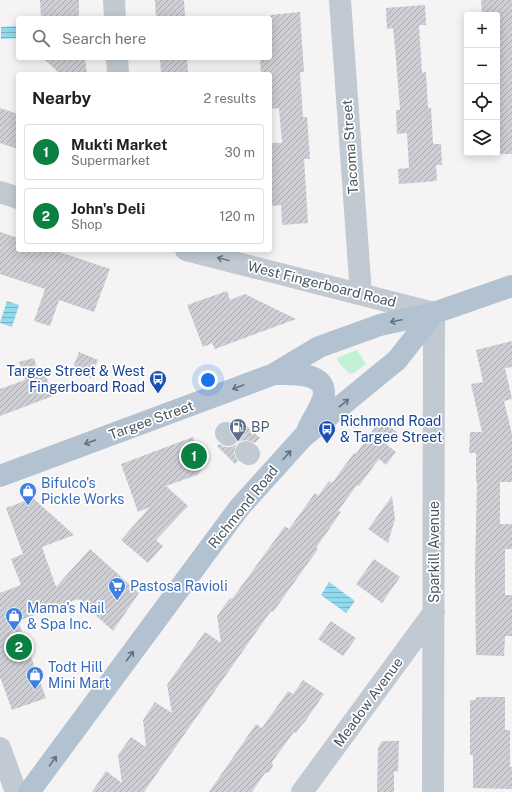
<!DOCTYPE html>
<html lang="en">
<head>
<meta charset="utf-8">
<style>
  :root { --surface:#fff; --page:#f6f6f6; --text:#222; --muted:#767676; --line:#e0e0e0; --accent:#0b8043 }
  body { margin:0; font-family:"Public Sans",sans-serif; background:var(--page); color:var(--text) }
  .controls { position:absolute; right:12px; top:12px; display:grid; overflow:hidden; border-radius:4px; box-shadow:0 2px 10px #0003 }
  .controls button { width:36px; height:36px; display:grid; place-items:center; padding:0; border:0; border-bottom:1px solid var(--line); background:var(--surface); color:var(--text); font:20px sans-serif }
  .you { position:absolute; left:208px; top:380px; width:14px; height:14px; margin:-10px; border:3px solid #fff; border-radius:50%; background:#1a73e8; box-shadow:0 0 0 6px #1a73e833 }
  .badge { display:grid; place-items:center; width:26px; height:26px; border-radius:50%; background:var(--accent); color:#fff; font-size:13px; font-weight:700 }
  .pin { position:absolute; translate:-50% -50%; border:2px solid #fff; box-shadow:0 1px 4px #0006 }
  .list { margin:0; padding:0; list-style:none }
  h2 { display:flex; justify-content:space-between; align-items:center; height:52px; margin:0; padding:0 16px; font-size:17px }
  h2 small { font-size:13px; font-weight:400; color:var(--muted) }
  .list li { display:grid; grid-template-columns:26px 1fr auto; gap:12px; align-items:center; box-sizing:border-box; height:56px; margin:0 8px 8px; padding:0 8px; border:1px solid var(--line); border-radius:4px }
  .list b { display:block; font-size:15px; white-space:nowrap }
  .list p { margin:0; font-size:13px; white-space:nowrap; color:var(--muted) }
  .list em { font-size:13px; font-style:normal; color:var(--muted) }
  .icon { flex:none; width:22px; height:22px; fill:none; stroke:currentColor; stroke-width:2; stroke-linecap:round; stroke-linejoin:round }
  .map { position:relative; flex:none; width:512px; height:792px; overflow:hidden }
  .search { position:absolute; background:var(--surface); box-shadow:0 2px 10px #0003; left:16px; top:16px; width:256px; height:44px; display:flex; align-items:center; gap:10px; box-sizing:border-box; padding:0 14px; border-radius:4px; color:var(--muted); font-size:15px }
  .panel { position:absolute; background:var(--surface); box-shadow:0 2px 10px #0003; left:16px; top:72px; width:256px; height:180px; border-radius:4px }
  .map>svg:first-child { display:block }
</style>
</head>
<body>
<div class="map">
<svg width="512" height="792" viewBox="0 0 512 792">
  <defs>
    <pattern id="water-rules" width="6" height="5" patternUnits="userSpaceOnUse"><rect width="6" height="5" fill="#90daee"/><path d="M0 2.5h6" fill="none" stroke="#78b4c4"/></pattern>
    <pattern id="building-hatch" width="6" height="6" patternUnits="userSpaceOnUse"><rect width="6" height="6" fill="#cdcfd5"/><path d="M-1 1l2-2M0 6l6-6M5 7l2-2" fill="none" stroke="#a8abb0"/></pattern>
  </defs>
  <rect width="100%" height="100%" fill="#f5f3f3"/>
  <path fill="#c3f1d5" d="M 357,350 L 366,364 L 354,373 L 350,374 L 338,362 L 337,358 Z"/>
  <path fill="url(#water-rules)" d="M 18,26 L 18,38 L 1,39 L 1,27 Z
    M 7,301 L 19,305 L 12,327 L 0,323 Z
    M 329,582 L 355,601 L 346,613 L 321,595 Z"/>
  <path fill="url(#building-hatch)" d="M 40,0 L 79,0 L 79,18 L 41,18 Z
    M 155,0 L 184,0 L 185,18 L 156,18 Z
    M 481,0 L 512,0 L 512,154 L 500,154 L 499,126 L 497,126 L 497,15 L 482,15 Z
    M 425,5 L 426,25 L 419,25 L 422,73 L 426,72 L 428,108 L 431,108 L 433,144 L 441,144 L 442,165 L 436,165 L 437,181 L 399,184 L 398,169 L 409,168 L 407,133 L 397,134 L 396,110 L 400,110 L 395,48 L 393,28 L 387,29 L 386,8 Z
    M 300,12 L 304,72 L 300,72 L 303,117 L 307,117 L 310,159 L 304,159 L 308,223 L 282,225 L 281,205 L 270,206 L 270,143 L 282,143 L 279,108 L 270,109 L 270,74 L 261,74 L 260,58 L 270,58 L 270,15 Z
    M 43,58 L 85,58 L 87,74 L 60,74 Z
    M 160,58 L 187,58 L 188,74 L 161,74 Z
    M 0,108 L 18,114 L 18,149 L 0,143 Z
    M 0,232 L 18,238 L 18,250 L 54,250 L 110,269 L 94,312 L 59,300 L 50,326 L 34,321 L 45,289 L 0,274 Z
    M 227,291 L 230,300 L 245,294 L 296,319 L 215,349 L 212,343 L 203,347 L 187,305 Z
    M 512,341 L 512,367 L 505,368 L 512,399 L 504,401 L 512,434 L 512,482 L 500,482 L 500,524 L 512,524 L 512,549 L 505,549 L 505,595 L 512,595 L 512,636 L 505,636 L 504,656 L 476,655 L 475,570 L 477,482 L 476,482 L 476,453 L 469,453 L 470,432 L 482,432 L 471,384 L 483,382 L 476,350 Z
    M 79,352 L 98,360 L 91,378 L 72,370 Z
    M 34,358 L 39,375 L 45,373 L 53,396 L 0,416 L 0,389 L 25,380 L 19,362 Z
    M 380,420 L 397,432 L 387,445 L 396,452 L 386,465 L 379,459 L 359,486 L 357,485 L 338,511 L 341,512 L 316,548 L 318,549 L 273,612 L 271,611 L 247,645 L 144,792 L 92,792 L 106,771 L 122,783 L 118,755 L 131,737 L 146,747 L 143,720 L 155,702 L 172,713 L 167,685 L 176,672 L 205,632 L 221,643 L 217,616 L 230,598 L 232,599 L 285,526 L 289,529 L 315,493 L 318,496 L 329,481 L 332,483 L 354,453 L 356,454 Z
    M 241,421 L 260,438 L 255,443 L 246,440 L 240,441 L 236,445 L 234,452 L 235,457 L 238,461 L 235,464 L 217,446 L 219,444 L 224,447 L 231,447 L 237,444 L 240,438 L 240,432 L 236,426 Z
    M 193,437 L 204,467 L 197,475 L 166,486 L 188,506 L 156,540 L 163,546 L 148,563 L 121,540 L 150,507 L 138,512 L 121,464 Z
    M 392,496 L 395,519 L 388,543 L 368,529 Z
    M 33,498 L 74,535 L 42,547 L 56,587 L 90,549 L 139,593 L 113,631 L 78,599 L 18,621 L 46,698 L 12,710 L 0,677 L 0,593 L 21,585 L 11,559 L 23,554 L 6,508 Z
    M 374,559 L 400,577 L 382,603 L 356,584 Z
    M 331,621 L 356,638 L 343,656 L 318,639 Z
    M 303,680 L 324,694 L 304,723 L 303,723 L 296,733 L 294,732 L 272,762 L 273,766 L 269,772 L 265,773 L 252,792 L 209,792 L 256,724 L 262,728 L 288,691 L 293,694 Z
    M 476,697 L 505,697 L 505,730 L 510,730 L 510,767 L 512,767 L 512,789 L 473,788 L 473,755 L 470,755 L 470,700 L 476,700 Z
    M 382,741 L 399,741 L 398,772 L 394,771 L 394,792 L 377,792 L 378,748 Z"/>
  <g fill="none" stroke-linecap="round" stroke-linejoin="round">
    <path stroke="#c1cad2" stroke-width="22" d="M 114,0 L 115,18
      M 340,0 L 361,294
      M 117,58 L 118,74
      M 0,192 L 18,198
      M 186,250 L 434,313 L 433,792
      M 226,433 L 228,435
      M 246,452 L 249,454
      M 0,748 L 16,792
      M 302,792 L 434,612"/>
    <path stroke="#b3c2d1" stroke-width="22" d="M 274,374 C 290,374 325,371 324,394 C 323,404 312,420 308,429
      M 0,476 L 274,374 L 319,347 L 380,325 L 434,313 L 512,286
      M 29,792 L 239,508 L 303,437 L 397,360 L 434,313"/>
  </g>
  <defs><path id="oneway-shaft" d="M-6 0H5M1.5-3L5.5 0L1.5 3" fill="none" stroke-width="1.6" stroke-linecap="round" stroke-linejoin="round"/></defs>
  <use stroke="#6e7983" href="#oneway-shaft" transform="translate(223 259) rotate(-166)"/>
  <g stroke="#64717d">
    <use href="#oneway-shaft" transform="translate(396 321) rotate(168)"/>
    <use href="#oneway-shaft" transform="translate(238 387) rotate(160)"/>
    <use href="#oneway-shaft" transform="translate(344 403) rotate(-39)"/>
    <use href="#oneway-shaft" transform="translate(90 442) rotate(160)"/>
    <use href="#oneway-shaft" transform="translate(287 455) rotate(-48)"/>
    <use href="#oneway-shaft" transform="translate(130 656) rotate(-53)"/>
    <use href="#oneway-shaft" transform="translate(53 761) rotate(-54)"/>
  </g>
  <defs>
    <symbol id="bus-pin" viewBox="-11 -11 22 30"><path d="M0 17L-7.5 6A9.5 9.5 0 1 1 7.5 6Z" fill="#1a4fb4" stroke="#fff"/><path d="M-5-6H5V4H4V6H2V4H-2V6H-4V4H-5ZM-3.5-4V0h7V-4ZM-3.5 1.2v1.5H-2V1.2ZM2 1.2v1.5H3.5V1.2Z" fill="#fff"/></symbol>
    <symbol id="fuel-pin" viewBox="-11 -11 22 30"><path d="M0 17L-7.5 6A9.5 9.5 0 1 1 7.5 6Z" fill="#5c6f8a" stroke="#fff"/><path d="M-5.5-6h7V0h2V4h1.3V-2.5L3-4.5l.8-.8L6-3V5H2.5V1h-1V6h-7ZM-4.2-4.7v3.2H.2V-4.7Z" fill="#fff"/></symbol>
    <symbol id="shop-pin" viewBox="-11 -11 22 30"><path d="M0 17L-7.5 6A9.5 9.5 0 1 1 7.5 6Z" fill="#3f7fe0" stroke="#fff"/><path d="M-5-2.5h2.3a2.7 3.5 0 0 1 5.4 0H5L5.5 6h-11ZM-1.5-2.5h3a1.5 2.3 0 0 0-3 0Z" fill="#fff"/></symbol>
    <symbol id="supermarket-pin" viewBox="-11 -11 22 30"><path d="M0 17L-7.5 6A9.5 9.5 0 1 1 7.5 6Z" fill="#3f7fe0" stroke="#fff"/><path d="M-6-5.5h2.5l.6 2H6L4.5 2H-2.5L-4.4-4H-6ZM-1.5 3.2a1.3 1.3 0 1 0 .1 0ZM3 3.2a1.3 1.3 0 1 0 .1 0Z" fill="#fff"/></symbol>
  </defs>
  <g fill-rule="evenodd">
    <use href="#bus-pin" x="148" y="369" width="20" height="27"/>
    <use href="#fuel-pin" x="228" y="417" width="20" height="27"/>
    <use href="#bus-pin" x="317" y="419" width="20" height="27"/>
    <use href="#shop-pin" x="18" y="481" width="20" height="27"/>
    <use href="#supermarket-pin" x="107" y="576" width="20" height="27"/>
    <use href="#shop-pin" x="4" y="606" width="20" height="27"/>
    <use href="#shop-pin" x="25" y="665" width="20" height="27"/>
  </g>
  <g text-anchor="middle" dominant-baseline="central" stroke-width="3.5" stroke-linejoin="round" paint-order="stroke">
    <g font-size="14" fill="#4a5661" stroke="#fff">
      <text transform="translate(350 147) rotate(-94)">Tacoma Street</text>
      <text transform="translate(322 284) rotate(14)">West Fingerboard Road</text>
      <text transform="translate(151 420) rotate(-20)">Targee Street</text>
      <text transform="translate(243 507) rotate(-51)">Richmond Road</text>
      <text transform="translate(434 552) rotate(-90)">Sparkill Avenue</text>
      <text transform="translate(368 702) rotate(-54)">Meadow Avenue</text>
    </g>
    <g font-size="14" fill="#164399" stroke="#fff" text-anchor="end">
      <text x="145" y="371">Targee Street &amp; West<tspan x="145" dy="16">Fingerboard Road</tspan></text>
      <text x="340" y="421" text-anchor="start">Richmond Road<tspan x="340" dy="16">&amp; Targee Street</tspan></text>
    </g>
    <g font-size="14" fill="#4e5e75" stroke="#fff" text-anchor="start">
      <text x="251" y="427">BP</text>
    </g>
    <g font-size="14" fill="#366cbe" stroke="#fff" text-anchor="start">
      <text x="41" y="483">Bifulco's<tspan x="41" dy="16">Pickle Works</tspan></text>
      <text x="130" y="586">Pastosa Ravioli</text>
      <text x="27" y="608">Mama's Nail<tspan x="27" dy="16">&amp; Spa Inc.</tspan></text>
      <text x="48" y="667">Todt Hill<tspan x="48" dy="16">Mini Mart</tspan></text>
    </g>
  </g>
</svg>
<div class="controls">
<button>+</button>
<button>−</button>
<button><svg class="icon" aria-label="locate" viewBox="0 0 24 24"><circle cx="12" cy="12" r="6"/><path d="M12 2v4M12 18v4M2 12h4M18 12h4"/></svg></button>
<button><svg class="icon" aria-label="layers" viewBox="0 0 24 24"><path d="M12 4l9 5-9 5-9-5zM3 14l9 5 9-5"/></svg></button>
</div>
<div class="you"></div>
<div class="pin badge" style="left:194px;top:456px">1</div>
<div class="pin badge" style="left:19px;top:647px">2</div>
<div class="search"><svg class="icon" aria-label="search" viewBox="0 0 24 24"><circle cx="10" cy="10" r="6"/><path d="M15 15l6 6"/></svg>Search here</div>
<section class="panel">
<h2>Nearby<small>2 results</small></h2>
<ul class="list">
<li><span class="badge">1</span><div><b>Mukti Market</b><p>Supermarket</p></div><em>30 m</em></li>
<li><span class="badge">2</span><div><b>John's Deli</b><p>Shop</p></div><em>120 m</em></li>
</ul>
</section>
</div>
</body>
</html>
